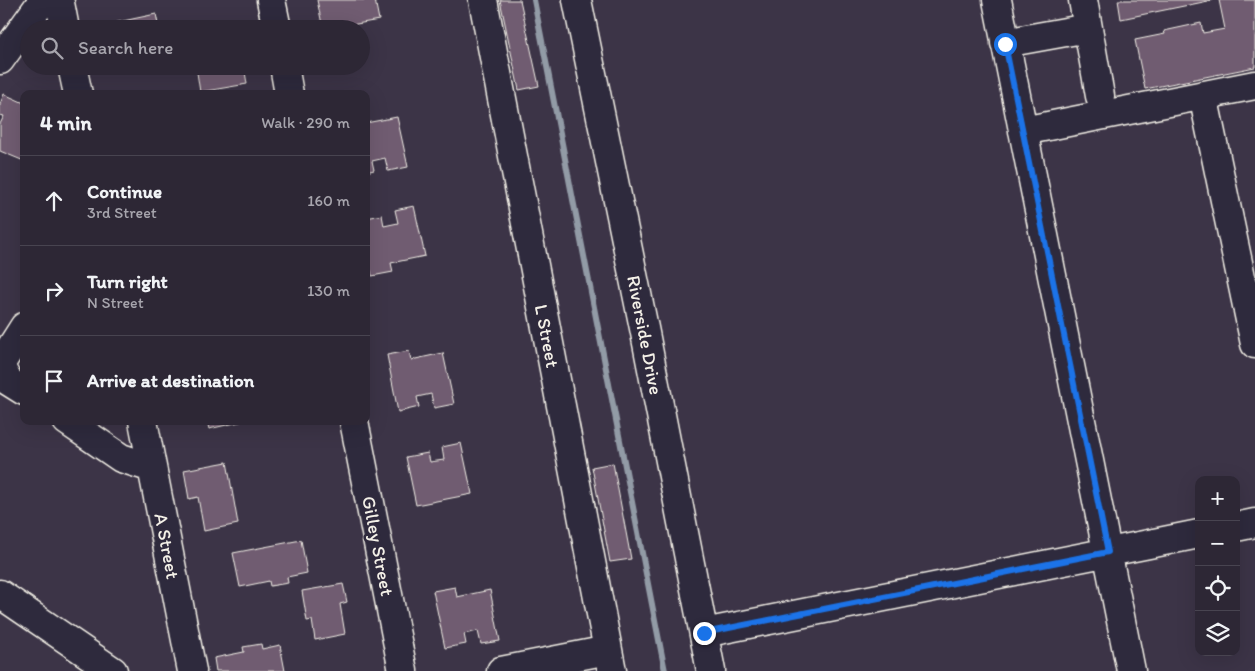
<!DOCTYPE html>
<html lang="en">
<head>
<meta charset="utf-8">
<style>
  :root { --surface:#2d2735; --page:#393341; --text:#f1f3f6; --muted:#a7a5ad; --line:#484450 }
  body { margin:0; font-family:Itim,sans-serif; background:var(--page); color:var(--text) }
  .controls { position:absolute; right:15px; bottom:15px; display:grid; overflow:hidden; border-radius:10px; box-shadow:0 5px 20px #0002 }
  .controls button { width:45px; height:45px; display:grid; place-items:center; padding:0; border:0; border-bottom:1px solid var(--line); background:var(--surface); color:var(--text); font:25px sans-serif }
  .stop { position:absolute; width:15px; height:15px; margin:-11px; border:4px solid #1a73e8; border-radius:50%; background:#fff }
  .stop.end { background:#1a73e8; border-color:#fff; box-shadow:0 1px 5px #0008 }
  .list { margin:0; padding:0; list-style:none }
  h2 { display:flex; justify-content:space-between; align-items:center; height:65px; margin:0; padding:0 20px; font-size:21px }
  h2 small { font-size:16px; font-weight:400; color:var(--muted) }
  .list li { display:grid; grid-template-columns:32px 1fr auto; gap:15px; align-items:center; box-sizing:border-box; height:90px; padding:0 20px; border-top:1px solid var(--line) }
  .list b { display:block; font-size:19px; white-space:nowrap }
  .list p { margin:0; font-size:16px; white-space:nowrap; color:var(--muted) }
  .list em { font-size:16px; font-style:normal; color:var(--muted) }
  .icon { flex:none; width:28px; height:28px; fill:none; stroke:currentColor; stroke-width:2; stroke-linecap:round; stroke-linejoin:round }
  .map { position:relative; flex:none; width:1255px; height:671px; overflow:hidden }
  .search { position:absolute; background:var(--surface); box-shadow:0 5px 20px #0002; left:20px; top:20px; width:350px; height:55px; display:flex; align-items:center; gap:12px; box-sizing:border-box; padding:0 18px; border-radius:28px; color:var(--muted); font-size:19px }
  .panel { position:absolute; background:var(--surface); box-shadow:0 5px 20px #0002; left:20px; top:90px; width:350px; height:335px; border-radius:10px }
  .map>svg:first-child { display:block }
</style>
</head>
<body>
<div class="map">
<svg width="1255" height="671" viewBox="0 0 1255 671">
  <rect width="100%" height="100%" fill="#3c3447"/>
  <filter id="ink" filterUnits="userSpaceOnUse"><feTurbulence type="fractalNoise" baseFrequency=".02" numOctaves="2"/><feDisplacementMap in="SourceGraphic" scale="10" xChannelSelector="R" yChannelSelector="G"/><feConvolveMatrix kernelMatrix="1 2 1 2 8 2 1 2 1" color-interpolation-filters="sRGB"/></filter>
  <g filter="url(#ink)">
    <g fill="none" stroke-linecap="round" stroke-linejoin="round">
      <path stroke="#929ba6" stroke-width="6" d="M 534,0 L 665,671"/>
    </g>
    <path fill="#705b71" stroke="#f4f1e8" d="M 317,0 L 375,0 L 379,20 L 345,26 L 346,29 L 323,29 Z
      M 500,0 L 520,0 L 539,86 L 519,90 Z
      M 1118,0 L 1213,0 L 1121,19 Z
      M 1219,0 L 1255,0 L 1255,67 L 1145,89 L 1135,40 L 1165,34 L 1164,31 L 1201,23 L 1203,33 L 1225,29 Z
      M 156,14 L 159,29 L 91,29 L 90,28 Z
      M 196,66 L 244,66 L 247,84 L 200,92 Z
      M 4,94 L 24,103 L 24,161 L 0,151 L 0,124 L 4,116 L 0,115 L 0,104 Z
      M 397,117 L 408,167 L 388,171 L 385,158 L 372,161 L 374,170 L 366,172 L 366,123 Z
      M 414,206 L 425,256 L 391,263 L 393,272 L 372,276 L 366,250 L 366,218 L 382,215 L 384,226 L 398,223 L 395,210 Z
      M 409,351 L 411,360 L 443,353 L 454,404 L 434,408 L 431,394 L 417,397 L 419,407 L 398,412 L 387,355 Z
      M 207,421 L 244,421 L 209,429 Z
      M 461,443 L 472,494 L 416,505 L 406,457 L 428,453 L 430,462 L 444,460 L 442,447 Z
      M 227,462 L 238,524 L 204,531 L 198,497 L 189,499 L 184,470 Z
      M 613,463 L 631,559 L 610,562 L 592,467 Z
      M 301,540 L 307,573 L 287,577 L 288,583 L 270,586 L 269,581 L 240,587 L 233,553 Z
      M 343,584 L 347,602 L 340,604 L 345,634 L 315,640 L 312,620 L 307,621 L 302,591 Z
      M 455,587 L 457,597 L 490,590 L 500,641 L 481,644 L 478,631 L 464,634 L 466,644 L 445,648 L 433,591 Z
      M 261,644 L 262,649 L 280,645 L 285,671 L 216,671 L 214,658 L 244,652 L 243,647 Z"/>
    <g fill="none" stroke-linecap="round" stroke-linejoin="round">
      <defs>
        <path id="minor" d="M 271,0 L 277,29
          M 483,0 L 612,671
          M 577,0 L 645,333 L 711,671
          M 997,0 L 1131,671
          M 1083,0 L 1100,96
          M 60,3 L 65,29
          M 1005,43 L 1088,28
          M 0,60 L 43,0
          M 72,66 L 78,94
          M 284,66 L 289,94
          M 1203,95 L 1255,344
          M 1023,131 L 1255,85
          M 24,327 L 3,360 L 1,368 L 8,381 L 24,391
          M 67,421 L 121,458 L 152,468
          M 143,421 L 192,671
          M 354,421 L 403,671
          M 1236,527 L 1255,523
          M 0,594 L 113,671
          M 704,633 L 1199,534
          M 501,671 L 608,650"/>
      </defs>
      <use href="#minor" stroke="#f4f1e8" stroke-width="31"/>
      <use href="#minor" stroke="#2f2a3d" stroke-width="28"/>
    </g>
  </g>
  <g fill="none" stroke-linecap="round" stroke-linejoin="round" filter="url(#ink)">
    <path stroke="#1a73e8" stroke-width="6" d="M 704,633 L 1108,552 L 1005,44"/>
  </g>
  <g text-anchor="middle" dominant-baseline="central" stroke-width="5" stroke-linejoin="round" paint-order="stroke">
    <g font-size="19" fill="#f4f1e8" stroke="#2f2a3d">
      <text transform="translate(645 335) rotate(79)">Riverside Drive</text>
      <text transform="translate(547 336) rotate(79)">L Street</text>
      <text transform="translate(167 546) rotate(79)">A Street</text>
      <text transform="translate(378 546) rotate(79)">Gilley Street</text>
    </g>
  </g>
</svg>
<div class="controls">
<button>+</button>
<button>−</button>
<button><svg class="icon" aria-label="locate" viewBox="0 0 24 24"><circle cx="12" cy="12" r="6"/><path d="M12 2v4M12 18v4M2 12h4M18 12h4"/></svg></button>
<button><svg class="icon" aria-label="layers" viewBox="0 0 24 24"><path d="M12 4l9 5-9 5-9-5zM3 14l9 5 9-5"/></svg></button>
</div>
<div class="stop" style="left:1005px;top:44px"></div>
<div class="stop end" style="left:704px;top:633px"></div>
<div class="search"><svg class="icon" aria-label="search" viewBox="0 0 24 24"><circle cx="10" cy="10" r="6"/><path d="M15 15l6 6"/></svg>Search here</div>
<section class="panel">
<h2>4 min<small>Walk · 290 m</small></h2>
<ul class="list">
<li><svg class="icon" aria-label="ahead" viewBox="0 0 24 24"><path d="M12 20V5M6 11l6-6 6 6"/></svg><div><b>Continue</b><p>3rd Street</p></div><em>160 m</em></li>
<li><svg class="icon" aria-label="right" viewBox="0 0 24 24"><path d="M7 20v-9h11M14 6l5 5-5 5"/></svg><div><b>Turn right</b><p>N Street</p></div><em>130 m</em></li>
<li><svg class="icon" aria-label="arrive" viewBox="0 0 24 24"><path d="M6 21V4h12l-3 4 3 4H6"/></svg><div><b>Arrive at destination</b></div></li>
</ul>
</section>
</div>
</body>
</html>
